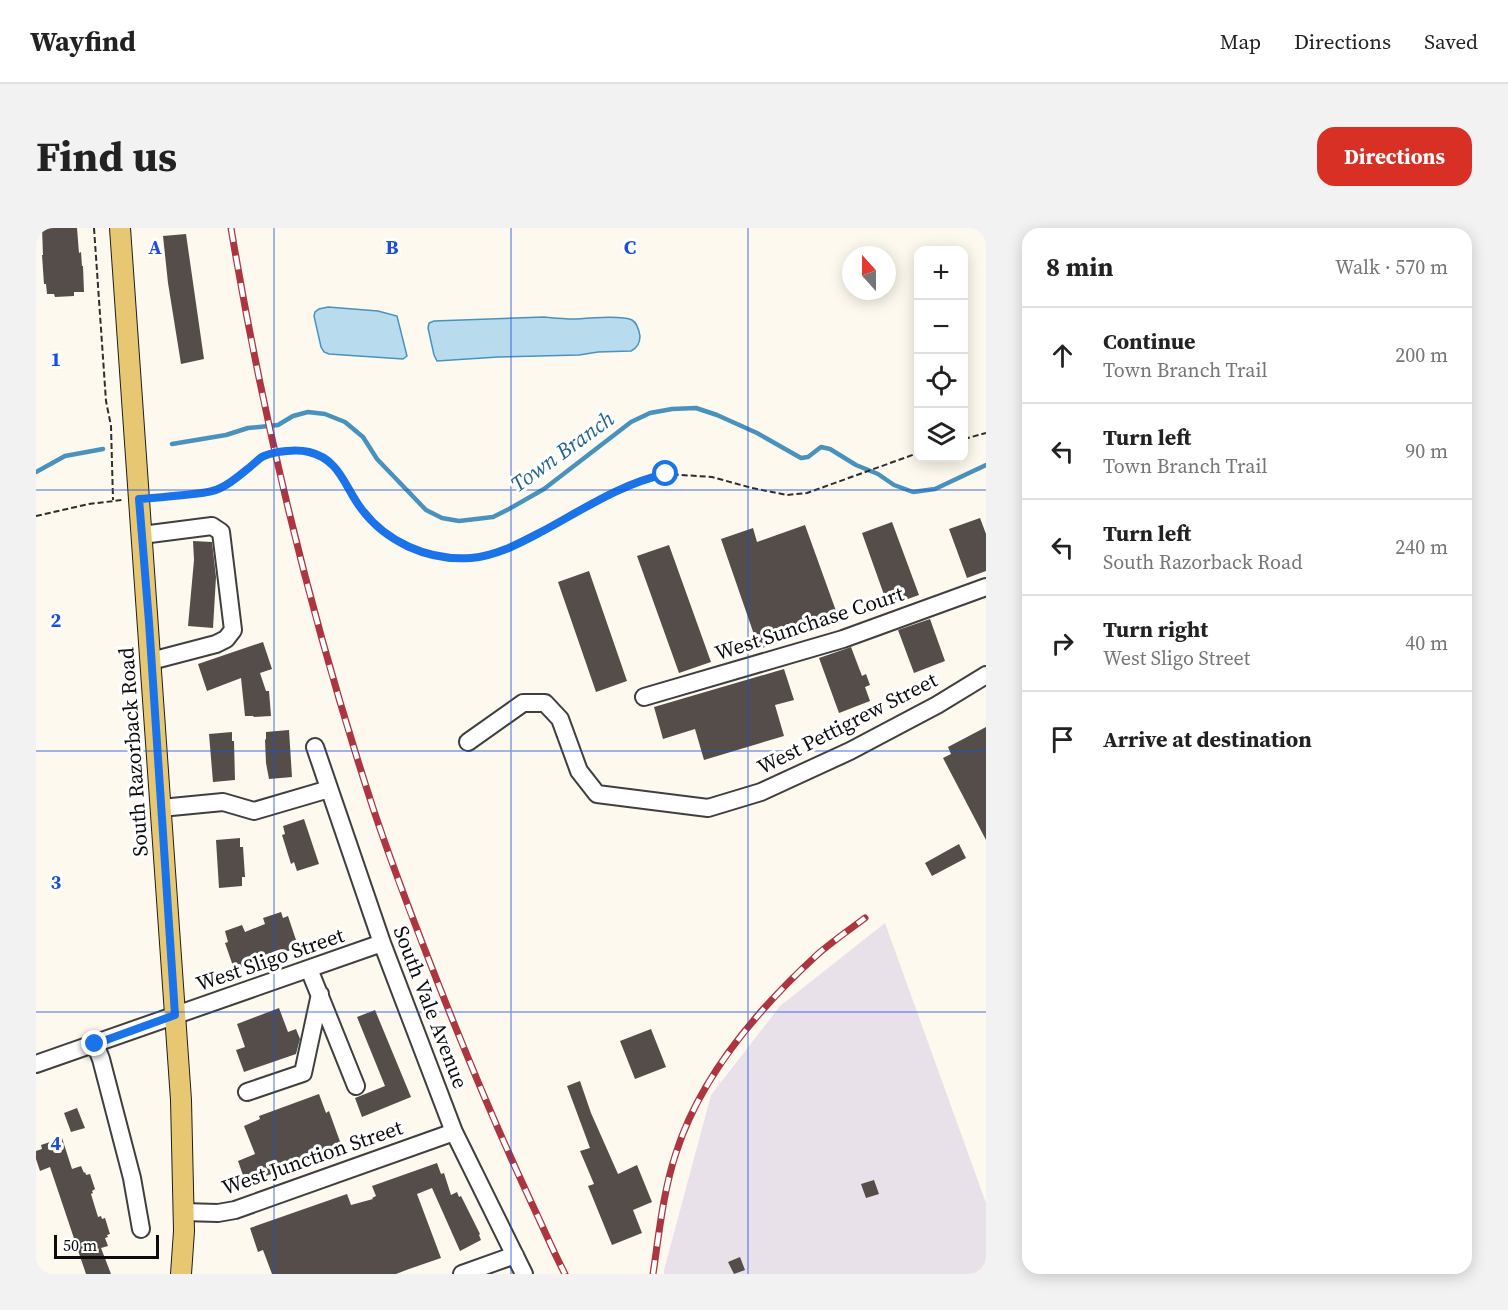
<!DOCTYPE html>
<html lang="en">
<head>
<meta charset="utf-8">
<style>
  :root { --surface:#fff; --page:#f2f2f2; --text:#222; --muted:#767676; --line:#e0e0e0; --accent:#d93025 }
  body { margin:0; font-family:"Source Serif 4",serif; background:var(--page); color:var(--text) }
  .controls { position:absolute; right:18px; top:18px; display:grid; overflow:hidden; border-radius:12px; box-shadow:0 3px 15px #0003 }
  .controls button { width:54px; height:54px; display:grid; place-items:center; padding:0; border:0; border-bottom:2px solid var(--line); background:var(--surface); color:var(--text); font:30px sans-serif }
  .compass { position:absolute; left:806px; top:18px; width:54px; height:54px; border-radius:50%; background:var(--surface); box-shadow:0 3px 15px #0003; rotate:339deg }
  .scale { position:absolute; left:18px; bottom:15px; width:105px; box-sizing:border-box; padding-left:6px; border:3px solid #0c0c0c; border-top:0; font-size:16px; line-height:21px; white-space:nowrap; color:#0c0c0c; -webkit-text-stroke:4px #fff; paint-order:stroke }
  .stop { position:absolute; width:18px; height:18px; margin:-14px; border:4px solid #1a73e8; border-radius:50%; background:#fff }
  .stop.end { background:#1a73e8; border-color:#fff; box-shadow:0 2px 6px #0008 }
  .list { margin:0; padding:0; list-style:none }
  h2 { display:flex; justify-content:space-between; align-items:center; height:78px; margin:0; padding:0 24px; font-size:26px }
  h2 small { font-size:20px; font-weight:400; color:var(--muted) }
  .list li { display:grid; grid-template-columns:39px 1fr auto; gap:18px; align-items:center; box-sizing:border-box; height:96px; padding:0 24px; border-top:2px solid var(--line) }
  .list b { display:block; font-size:22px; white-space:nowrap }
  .list p { margin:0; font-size:20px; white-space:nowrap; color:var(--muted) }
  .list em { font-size:20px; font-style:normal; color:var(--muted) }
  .icon { flex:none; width:33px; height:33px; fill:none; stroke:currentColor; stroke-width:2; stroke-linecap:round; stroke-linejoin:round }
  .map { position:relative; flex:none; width:950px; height:1046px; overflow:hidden; border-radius:18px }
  header { display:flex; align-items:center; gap:36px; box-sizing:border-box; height:84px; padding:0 30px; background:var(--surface); border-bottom:2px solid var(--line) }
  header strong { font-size:28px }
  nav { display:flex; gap:33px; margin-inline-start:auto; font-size:21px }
  .intro { display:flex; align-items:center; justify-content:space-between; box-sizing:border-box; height:144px; padding:0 36px }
  h1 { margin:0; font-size:42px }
  .button { padding:15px 27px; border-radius:18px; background:var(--accent); color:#fff; font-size:21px; font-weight:700 }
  main { display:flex; gap:36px; padding:0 36px }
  aside { flex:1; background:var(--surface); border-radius:18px; box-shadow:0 3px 15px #0003 }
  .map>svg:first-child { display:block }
</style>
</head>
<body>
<header>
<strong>Wayfind</strong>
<nav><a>Map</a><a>Directions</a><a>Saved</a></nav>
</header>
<div class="intro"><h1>Find us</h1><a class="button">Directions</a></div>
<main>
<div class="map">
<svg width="950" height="1046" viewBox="0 0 950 1046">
  <rect width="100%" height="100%" fill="#fdf9ee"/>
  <path fill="#e9e1ea" d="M 849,695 L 950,975 L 950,1046 L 628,1046 L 628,1042 L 675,867 L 744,778 Z"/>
  <path fill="#b8dcee" stroke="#4892bd" stroke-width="1.5" d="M 292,79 L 342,83 L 361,88 L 371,128 L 367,131 L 293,126 L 288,124 L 285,119 L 278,88 L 279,84 L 283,81 Z
    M 508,89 C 518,90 529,91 540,91 C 552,90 586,87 596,92 C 601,95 603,102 604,108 C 604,115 601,120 595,123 L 562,124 L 543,127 L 462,129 L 401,133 L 398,127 L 392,100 L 393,95 L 398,93 Z"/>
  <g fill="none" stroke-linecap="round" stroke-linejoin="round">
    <path stroke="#4892bd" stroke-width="4.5" d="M 136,216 L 190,207 L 212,200 L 242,197 L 257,188 L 272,184 L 289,186 L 309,194 L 327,209 L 341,231 L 390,282 L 406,290 L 423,293 L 457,289 L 473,281 L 508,261 L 595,194 L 614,185 L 636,181 L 660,180 L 681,187 L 721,205 L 765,230 L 772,229 L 785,219 L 794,221 L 820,237 L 842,246 L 858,257 L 877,264 L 899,261 L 950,237
      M 0,244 L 29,228 L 67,221"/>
  </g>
  <path fill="#544d4a" d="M 6,0 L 41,0 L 43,25 L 45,24 L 46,38 L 47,38 L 48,64 L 38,64 L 38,68 L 19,69 L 18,66 L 11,66 L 10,56 L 8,56 L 6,27 L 7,27 Z
    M 150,6 L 168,131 L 145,136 L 132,55 L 127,8 Z
    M 944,290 L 950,306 L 950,343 L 931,350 L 913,301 Z
    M 856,294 L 883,367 L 852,378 L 826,305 Z
    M 769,297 L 804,394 L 723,421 L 685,311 L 717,300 L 721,314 Z
    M 157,313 L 176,314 L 180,349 L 177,400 L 152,398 L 158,332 Z
    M 633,317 L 675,434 L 643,445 L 601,328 Z
    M 553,343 L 591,453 L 560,464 L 522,354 Z
    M 894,391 L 909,433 L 878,445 L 862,402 Z
    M 227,414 L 236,441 L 224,445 L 230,463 L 233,463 L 235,488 L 218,489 L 217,488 L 209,488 L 205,450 L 171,463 L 162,436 Z
    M 815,419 L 826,448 L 830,446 L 834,457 L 829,459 L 834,473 L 803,485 L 783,430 Z
    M 748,441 L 758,472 L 739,477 L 748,508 L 668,532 L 659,501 L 627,511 L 618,479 Z
    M 950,499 L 950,612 L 907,530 L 915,526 L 912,519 Z
    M 253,502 L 256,549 L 233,551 L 230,535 L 229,512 L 230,511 L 230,504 Z
    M 196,504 L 196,513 L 198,513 L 199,552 L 177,554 L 173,506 Z
    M 268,591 L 283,636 L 261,643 L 258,634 L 255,636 L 246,607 L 249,606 L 247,598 Z
    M 204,610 L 204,619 L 207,619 L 209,649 L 206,649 L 206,658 L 183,660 L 180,612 Z
    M 923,616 L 930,630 L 896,648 L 889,635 Z
    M 245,684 L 247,690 L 252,688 L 261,715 L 254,718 L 255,722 L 243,726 L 242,722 L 229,727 L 215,732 L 216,735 L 204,739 L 203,736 L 197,738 L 189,715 L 192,714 L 189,703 L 206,697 L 209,704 L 229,696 L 227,690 Z
    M 243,780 L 252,804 L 260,801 L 264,811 L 260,826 L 208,844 L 200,822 L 209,819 L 201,796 Z
    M 339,782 L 375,869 L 326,889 L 319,870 L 349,858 L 321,789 Z
    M 615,801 L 630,839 L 599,851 L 584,813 Z
    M 544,853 L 555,885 L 582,946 L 601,937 L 616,974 L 597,982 L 606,1005 L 576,1017 L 552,958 L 558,956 L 544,923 L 554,920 L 531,858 Z
    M 283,866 L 290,885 L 293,883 L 306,919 L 305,921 L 216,953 L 215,951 L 209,953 L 202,933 L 219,926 L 208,898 L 224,891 L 223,888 Z
    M 41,880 L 49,900 L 35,904 L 28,885 Z
    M 26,910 L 36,941 L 45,938 L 48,945 L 49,944 L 50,947 L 54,946 L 59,961 L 56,963 L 57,965 L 55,966 L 62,989 L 65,988 L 66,991 L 69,990 L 74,1006 L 71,1007 L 72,1009 L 69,1010 L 72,1018 L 65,1020 L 75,1046 L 50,1046 L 14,939 L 4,943 L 0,931 L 0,923 L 6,921 L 5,917 Z
    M 401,935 L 405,946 L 408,945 L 415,967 L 421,964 L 423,969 L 425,968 L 444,1006 L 443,1007 L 445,1012 L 424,1023 L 396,960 L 381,966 L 405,1030 L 373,1041 L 360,1046 L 236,1046 L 227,1022 L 222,1024 L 214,1000 L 311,966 L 315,977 L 337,971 L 336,970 L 340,968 L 336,958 Z
    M 838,952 L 843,966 L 830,970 L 825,956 Z
    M 704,1029 L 709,1042 L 698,1046 L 692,1034 Z"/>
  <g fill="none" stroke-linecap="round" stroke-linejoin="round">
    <defs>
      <path id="minor" d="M 106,307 L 176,298 L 185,304 L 197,402 L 190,411 L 180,416 L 115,433
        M 608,469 L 807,411 L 950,359
        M 432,514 L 487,475 L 509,475 L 524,491 L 543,543 L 561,566 L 672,580 L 725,564 L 814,523 L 901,477 L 950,447
        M 279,519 L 346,715 L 418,904 L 488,1046
        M 125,580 L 187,574 L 218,583 L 293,561
        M 273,741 L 320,858
        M 59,816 L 65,831 L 96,950 L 105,1001
        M 0,836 L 346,715
        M 211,864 L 267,845 L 284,766
        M 147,984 L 182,985 L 199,982 L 418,904
        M 426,1046 L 479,1027"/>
      <path id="major" d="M 84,0 L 145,872 L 148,1003 L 145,1046"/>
    </defs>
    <use href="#minor" stroke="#3f3f3f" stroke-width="20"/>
    <use href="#major" stroke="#1d1d1d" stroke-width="22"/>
    <path stroke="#2e2e2e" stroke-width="2" stroke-dasharray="6 3" stroke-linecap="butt" d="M 58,0 L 70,173 L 75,198 L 77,272
      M 928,211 L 950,205
      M 118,270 L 177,263 L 200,250 L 227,228 L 256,222 L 274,224 L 290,231 L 302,241 L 323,279 L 337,296 L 352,308 L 370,319 L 390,326 L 413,330 L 436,330 L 464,323 L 487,313 L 589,259 L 611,250 L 630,246 L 676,249 L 716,260 L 751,267 L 771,265 L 882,225
      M 0,288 L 53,276 L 86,272"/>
    <use href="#minor" stroke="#fff" stroke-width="16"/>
    <use href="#major" stroke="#e8c772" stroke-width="20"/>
    <defs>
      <path id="rail" d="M 195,0 C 228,197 275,390 337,580 C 361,652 389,723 417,793 C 442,855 468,916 496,976 C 507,999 517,1023 529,1046
        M 617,1046 C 623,1006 627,964 640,925 C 664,849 724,779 782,726 C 797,713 813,702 829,690"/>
    </defs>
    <use href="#rail" stroke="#ac353f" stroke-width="7"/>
    <use href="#rail" stroke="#fff" stroke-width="4.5" stroke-dasharray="14" stroke-linecap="butt"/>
  </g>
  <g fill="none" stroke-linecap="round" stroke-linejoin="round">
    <path stroke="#1a73e8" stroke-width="8" d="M 59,816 L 139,787 L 113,394 L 103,271 C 121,270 139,268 157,266 C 163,265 170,265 176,263 C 189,260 203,248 214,239 C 218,236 223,230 228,228 C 240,223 261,221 273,224 C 303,231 308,257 324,279 C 349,314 392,333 435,330 C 461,328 484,315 507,303 C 546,282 586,255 630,246"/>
  </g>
  <path fill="none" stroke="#1d4ed8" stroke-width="1.5" stroke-opacity="0.55" d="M 238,0 L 238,1046M 475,0 L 475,1046M 712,0 L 712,1046M 0,262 L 950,262M 0,523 L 950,523M 0,784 L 950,784"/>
  <g text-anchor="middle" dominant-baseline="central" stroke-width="6" stroke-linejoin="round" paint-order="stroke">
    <g font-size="21" fill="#0c0c0c" stroke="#fff">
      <text transform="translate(773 395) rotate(-18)">West Sunchase Court</text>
      <text transform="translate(811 495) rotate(-27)">West Pettigrew Street</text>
      <text transform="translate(97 524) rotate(-94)">South Razorback Road</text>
      <text transform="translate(234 731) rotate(-19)">West Sligo Street</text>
      <text transform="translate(395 779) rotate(69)">South Vale Avenue</text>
      <text transform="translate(276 929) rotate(-19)">West Junction Street</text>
    </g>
    <g font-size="22" font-style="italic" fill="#25648f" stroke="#fff">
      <text transform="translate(526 223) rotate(-36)">Town Branch</text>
    </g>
  </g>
  <g font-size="20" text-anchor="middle" font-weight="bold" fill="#1d4ed8" stroke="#fff" stroke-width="6" stroke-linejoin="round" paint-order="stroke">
    <text x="119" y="26">A</text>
    <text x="356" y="26">B</text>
    <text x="594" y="26">C</text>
    <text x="20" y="138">1</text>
    <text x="20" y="399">2</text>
    <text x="20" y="661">3</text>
    <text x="20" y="922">4</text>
  </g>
</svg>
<div class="controls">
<button>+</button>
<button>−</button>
<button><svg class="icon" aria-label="locate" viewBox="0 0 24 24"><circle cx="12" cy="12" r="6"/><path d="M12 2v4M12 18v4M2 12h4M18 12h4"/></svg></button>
<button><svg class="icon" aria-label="layers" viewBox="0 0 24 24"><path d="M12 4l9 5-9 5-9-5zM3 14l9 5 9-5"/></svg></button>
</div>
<svg class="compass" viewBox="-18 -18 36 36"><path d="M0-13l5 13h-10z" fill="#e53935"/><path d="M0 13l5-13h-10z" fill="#767676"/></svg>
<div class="scale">50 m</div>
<div class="stop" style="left:630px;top:246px"></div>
<div class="stop end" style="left:59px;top:816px"></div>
</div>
<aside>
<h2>8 min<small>Walk · 570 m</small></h2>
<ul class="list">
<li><svg class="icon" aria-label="ahead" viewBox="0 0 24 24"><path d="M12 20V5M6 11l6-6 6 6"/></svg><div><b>Continue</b><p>Town Branch Trail</p></div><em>200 m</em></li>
<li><svg class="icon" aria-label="left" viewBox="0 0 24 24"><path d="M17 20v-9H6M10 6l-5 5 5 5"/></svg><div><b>Turn left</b><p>Town Branch Trail</p></div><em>90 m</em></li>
<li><svg class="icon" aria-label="left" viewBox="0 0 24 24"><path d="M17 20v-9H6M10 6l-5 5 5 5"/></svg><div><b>Turn left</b><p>South Razorback Road</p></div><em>240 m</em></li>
<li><svg class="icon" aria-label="right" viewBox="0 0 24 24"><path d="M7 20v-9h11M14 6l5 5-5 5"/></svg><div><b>Turn right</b><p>West Sligo Street</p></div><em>40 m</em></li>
<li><svg class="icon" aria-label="arrive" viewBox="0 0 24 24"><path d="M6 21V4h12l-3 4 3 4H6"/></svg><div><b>Arrive at destination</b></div></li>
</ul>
</aside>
</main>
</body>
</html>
